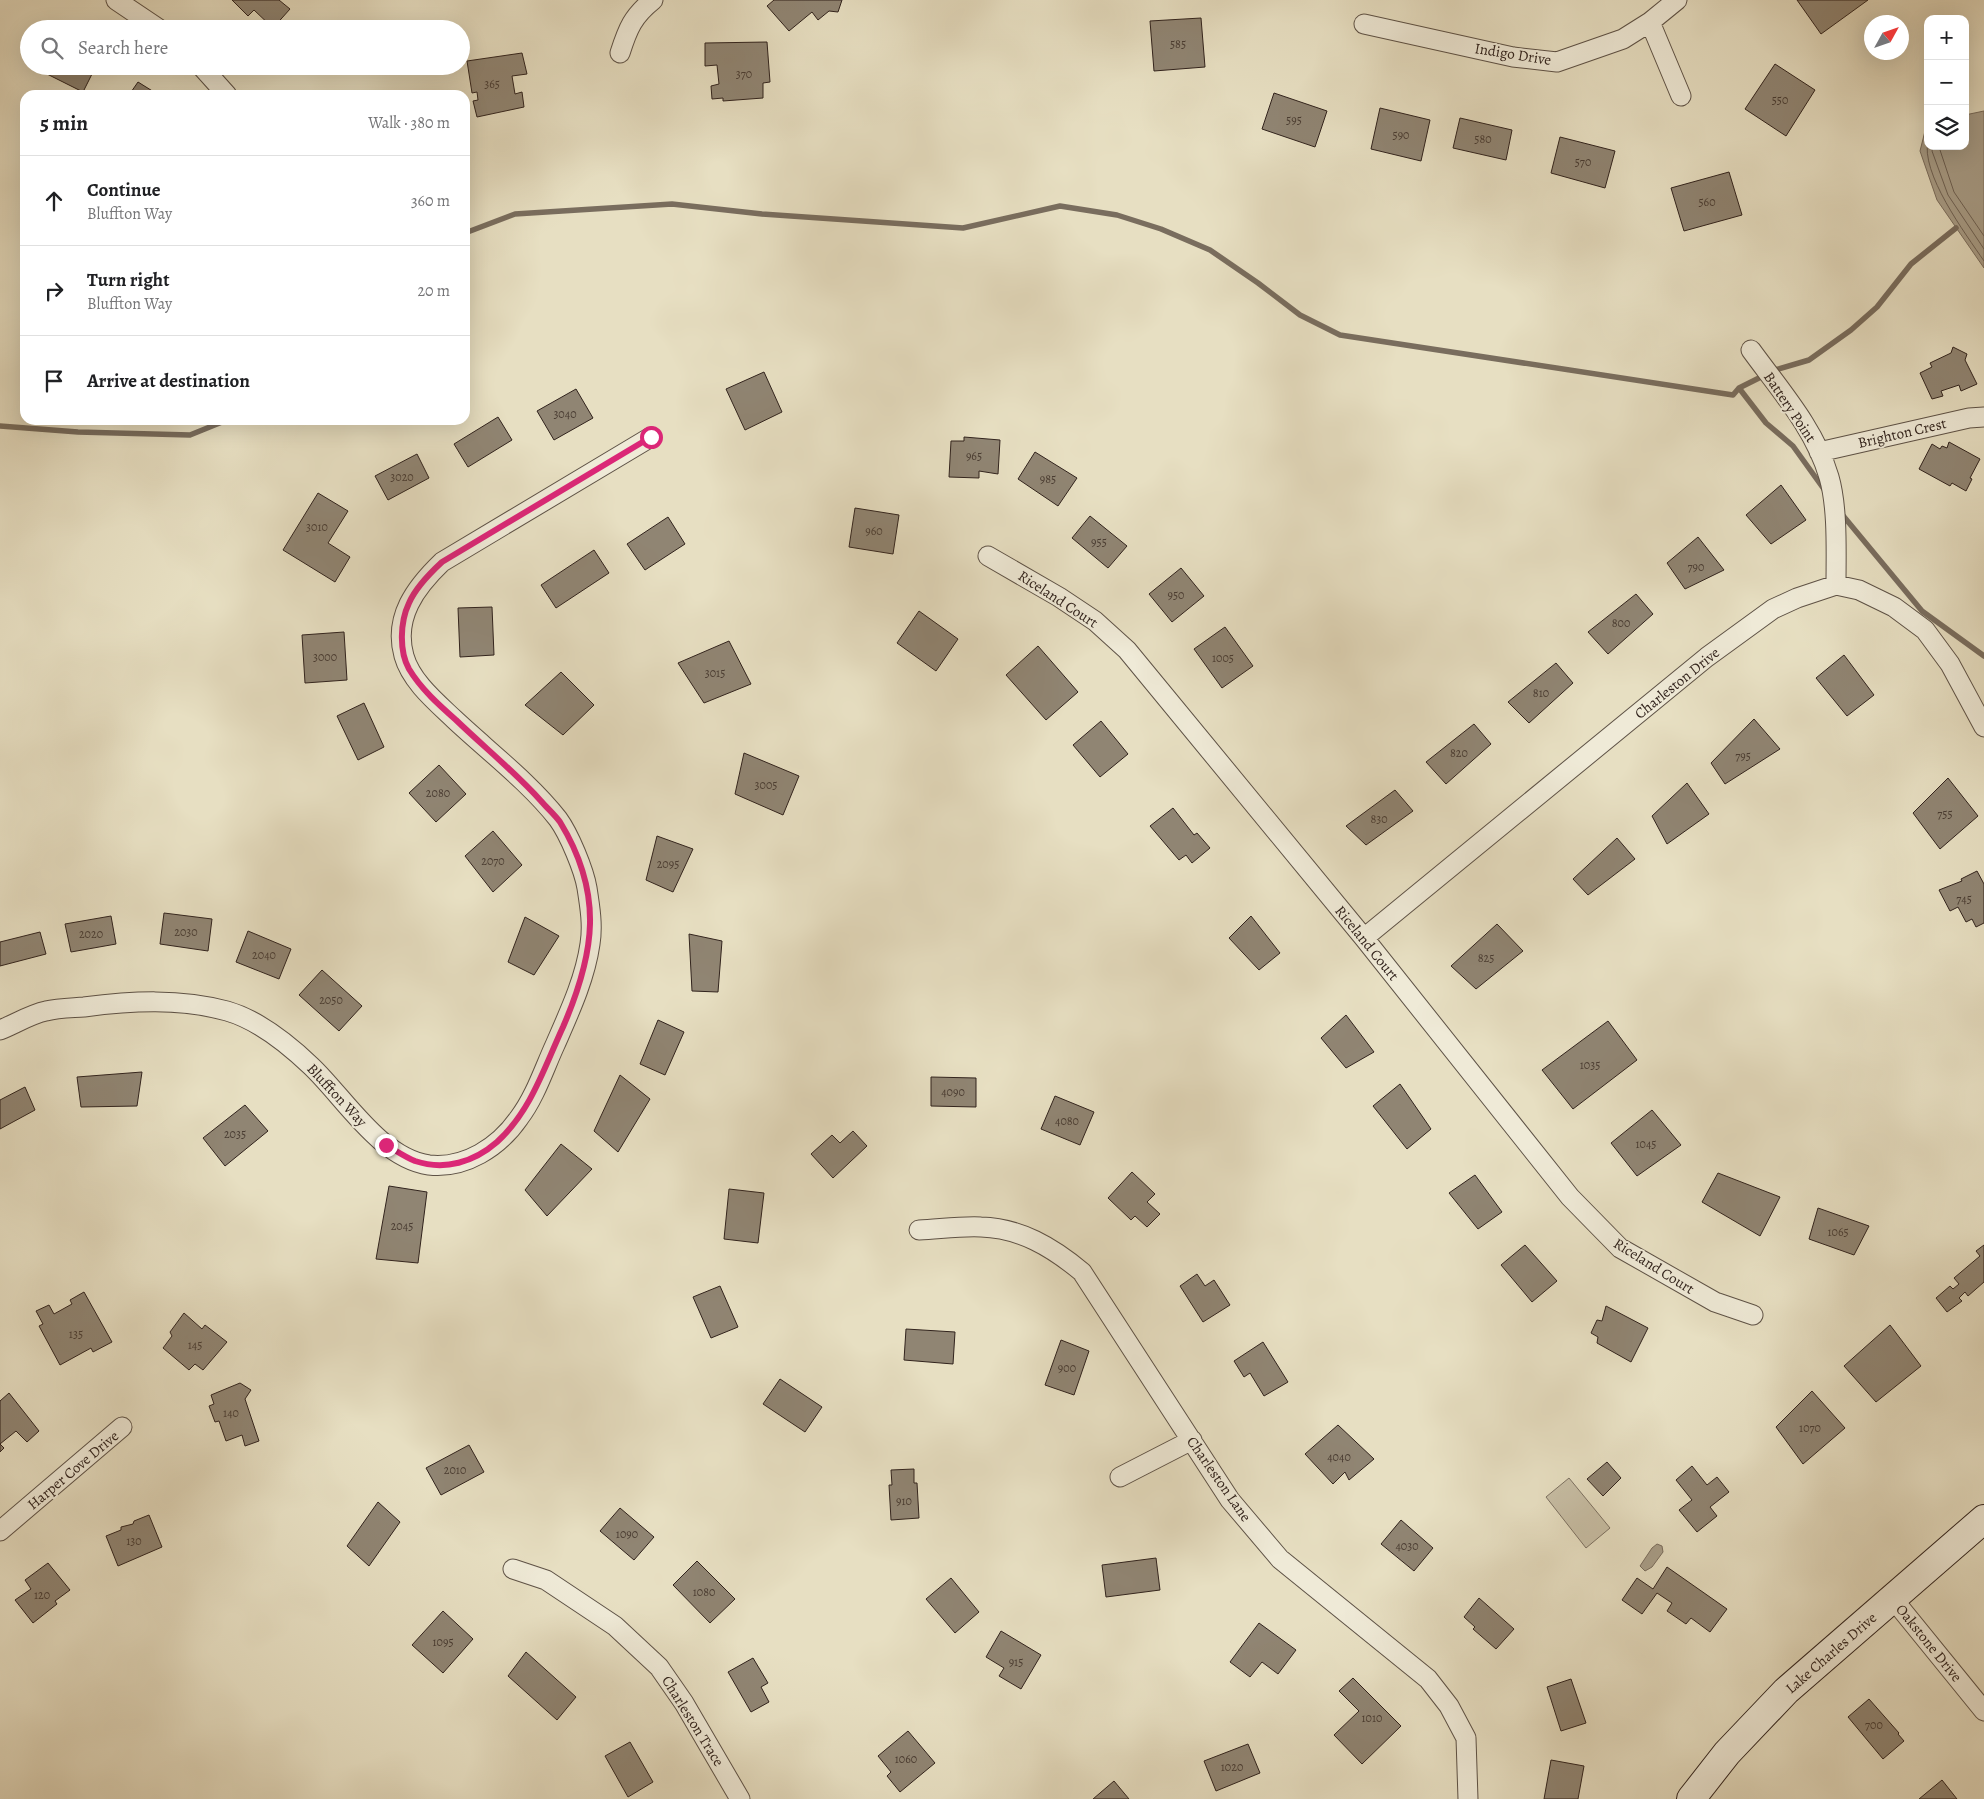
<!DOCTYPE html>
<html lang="en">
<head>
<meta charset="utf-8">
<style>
  :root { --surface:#fff; --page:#f2f2f2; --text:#202124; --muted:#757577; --line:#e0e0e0 }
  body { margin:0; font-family:Alegreya,serif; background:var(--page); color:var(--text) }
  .controls { position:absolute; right:15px; top:15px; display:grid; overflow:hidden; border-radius:10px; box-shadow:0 5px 20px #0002 }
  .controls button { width:45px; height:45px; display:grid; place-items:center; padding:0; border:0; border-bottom:1px solid var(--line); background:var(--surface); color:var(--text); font:25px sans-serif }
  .compass { position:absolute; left:1864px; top:15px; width:45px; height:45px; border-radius:50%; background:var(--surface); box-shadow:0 5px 20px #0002; rotate:50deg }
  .stop { position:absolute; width:15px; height:15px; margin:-11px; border:4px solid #db2777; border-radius:50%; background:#fff }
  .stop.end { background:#db2777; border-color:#fff; box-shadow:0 1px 5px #0008 }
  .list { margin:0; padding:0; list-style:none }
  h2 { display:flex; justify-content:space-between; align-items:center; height:65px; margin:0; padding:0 20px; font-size:21px }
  h2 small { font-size:16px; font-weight:400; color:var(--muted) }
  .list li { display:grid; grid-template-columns:32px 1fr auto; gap:15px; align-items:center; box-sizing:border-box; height:90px; padding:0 20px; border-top:1px solid var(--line) }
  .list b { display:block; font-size:19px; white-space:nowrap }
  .list p { margin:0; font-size:16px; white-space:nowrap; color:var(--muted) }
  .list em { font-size:16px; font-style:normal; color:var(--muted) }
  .icon { flex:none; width:28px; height:28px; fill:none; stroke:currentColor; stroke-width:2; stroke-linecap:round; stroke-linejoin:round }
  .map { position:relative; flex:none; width:1984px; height:1799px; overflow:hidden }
  .search { position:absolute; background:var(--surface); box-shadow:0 5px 20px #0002; left:20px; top:20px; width:450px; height:55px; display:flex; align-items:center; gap:12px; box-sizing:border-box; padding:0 18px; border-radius:28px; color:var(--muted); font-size:19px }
  .panel { position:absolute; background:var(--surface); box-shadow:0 5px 20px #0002; left:20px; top:90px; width:450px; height:335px; border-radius:15px }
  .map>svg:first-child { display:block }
</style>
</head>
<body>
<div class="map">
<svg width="1984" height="1799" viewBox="0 0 1984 1799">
  <rect width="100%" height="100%" fill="#e7dfc2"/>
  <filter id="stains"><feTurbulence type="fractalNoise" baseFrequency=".004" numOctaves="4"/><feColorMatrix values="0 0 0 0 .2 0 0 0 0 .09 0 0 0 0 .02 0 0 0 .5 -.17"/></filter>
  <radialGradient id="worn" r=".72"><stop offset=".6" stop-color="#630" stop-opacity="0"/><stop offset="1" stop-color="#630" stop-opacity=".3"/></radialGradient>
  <path fill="#c8bfa6" stroke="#7c7162" d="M 1569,1478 L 1610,1528 L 1586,1548 L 1546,1497 Z"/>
  <path fill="#a99f8a" stroke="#796d5e" d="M 1984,111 L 1984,268 L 1937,200 L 1920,151 L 1925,131 L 1928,129 L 1928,146 L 1965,146 L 1965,115 Z
    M 1657,1544 L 1662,1546 L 1663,1552 L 1652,1567 L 1645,1571 L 1640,1566 L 1652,1548 Z"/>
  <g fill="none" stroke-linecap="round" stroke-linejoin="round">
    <path stroke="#6d6154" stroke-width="1" d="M 1928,140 C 1920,173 1965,233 1984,261
      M 1933,146 L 1932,151 L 1948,195 L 1984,249
      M 1941,146 L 1940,150 L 1954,192 L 1984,236"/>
    <path stroke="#796d5e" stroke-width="5.5" d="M 465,233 L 515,214 L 672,204 L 762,214 L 963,228 L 1060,206 L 1117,215 L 1161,229 L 1210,250 L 1258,283 L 1300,315 L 1340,335 L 1733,395 L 1739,388 L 1775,370 L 1809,360 L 1851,330 L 1877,307 L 1911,264 L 1956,228
      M 1739,388 L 1766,423 L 1793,446 L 1826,492
      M 0,426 L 78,432 L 190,435 L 227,420
      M 1840,512 L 1922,611 L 1984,656"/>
  </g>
  <path fill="#908573" stroke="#31231d" d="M 232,0 L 279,0 L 290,9 L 273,28 L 254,10 L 248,16 Z
    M 774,0 L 842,0 L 838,12 L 829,11 L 818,20 L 812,12 L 789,31 L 767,6 Z
    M 1797,0 L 1868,0 L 1821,34 Z
    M 1201,18 L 1205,67 L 1154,71 L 1150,21 Z
    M 767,42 L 770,82 L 763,83 L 763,98 L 723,101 L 723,98 L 712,99 L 711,86 L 719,84 L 717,65 L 705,66 L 705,43 Z
    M 522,53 L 527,74 L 512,76 L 515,94 L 522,92 L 524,107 L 477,117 L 473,101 L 478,100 L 477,92 L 472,93 L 467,61 Z
    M 1775,64 L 1815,90 L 1786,136 L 1745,109 Z
    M 31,66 L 84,66 L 93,72 L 83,92 Z
    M 138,82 L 154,92 L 152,95 L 129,95 Z
    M 1274,93 L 1327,111 L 1315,147 L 1262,129 Z
    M 1380,108 L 1430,120 L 1421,161 L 1371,149 Z
    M 1460,118 L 1512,130 L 1506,160 L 1453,148 Z
    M 1560,137 L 1615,151 L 1605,188 L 1551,173 Z
    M 1729,172 L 1742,215 L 1684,231 L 1671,188 Z
    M 1953,347 L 1967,354 L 1965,360 L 1977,384 L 1961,391 L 1959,385 L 1941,391 L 1943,396 L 1932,399 L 1920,373 L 1932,367 L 1930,363 L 1951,353 Z
    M 764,372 L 782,412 L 745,430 L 726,389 Z
    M 576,389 L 593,418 L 554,440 L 537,411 Z
    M 498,417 L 512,440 L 468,467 L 454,444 Z
    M 964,437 L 1000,440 L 998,474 L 979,471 L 979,478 L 949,477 L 951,441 L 964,441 Z
    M 1949,442 L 1980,459 L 1970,478 L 1972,479 L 1966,491 L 1952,483 L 1950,486 L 1919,469 L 1932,444 L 1940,449 L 1942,446 L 1947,448 Z
    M 1035,452 L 1077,478 L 1058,506 L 1018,479 Z
    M 417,454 L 429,478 L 388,500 L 375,476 Z
    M 1781,485 L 1806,520 L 1771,544 L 1746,515 Z
    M 318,493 L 348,511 L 328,543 L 350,557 L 335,582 L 283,550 Z
    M 855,508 L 899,515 L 893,554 L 849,547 Z
    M 1090,516 L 1127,546 L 1108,568 L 1072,538 Z
    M 668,517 L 685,544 L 645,570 L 627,544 Z
    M 1698,537 L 1724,570 L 1685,589 L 1667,563 Z
    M 594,550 L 609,573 L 556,608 L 541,585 Z
    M 1181,568 L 1204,596 L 1172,622 L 1149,594 Z
    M 1636,594 L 1653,614 L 1608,654 L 1588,632 Z
    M 492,607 L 494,655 L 460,657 L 458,608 Z
    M 919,611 L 958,639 L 936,671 L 897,643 Z
    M 1225,627 L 1253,666 L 1222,688 L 1194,649 Z
    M 344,632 L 347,680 L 305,683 L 302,635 Z
    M 729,641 L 751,684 L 704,703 L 678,663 Z
    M 1038,646 L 1078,692 L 1046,720 L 1006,675 Z
    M 1844,655 L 1874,695 L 1847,716 L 1816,678 Z
    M 1556,663 L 1573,683 L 1529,723 L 1508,702 Z
    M 561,672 L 594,705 L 563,735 L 525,705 Z
    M 364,703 L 384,747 L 358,760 L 337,716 Z
    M 1754,719 L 1780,749 L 1725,784 L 1711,763 Z
    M 1101,721 L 1128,754 L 1100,777 L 1073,745 Z
    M 1474,724 L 1491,744 L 1446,784 L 1426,762 Z
    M 744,753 L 799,776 L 783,815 L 735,794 Z
    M 439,765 L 466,794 L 436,822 L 409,793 Z
    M 1948,778 L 1978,816 L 1940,849 L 1913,813 Z
    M 1687,783 L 1709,814 L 1667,844 L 1652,816 Z
    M 1395,790 L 1413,811 L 1366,845 L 1346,826 Z
    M 1173,808 L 1194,835 L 1197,833 L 1210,848 L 1192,863 L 1186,855 L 1179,860 L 1150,826 Z
    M 493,831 L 522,865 L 493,892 L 465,856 Z
    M 657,836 L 693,849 L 673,892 L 646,880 Z
    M 1617,838 L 1635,859 L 1588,895 L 1573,879 Z
    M 1977,871 L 1984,884 L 1984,923 L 1976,927 L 1972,919 L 1966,922 L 1958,907 L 1950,911 L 1939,890 L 1962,881 L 1961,879 Z
    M 164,913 L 212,919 L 208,951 L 160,944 Z
    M 111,916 L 116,944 L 71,952 L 65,924 Z
    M 1251,916 L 1280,953 L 1259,970 L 1229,938 Z
    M 525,917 L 559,936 L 534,975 L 508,962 Z
    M 1497,924 L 1523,951 L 1476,989 L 1451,966 Z
    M 248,931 L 291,949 L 279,979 L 236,962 Z
    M 40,932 L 46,954 L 0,966 L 0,942 Z
    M 689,934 L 722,941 L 718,992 L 692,991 Z
    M 322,970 L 362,1006 L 339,1031 L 299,995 Z
    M 1346,1015 L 1374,1052 L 1346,1068 L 1321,1038 Z
    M 658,1020 L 684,1032 L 665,1075 L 640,1064 Z
    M 1608,1021 L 1637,1060 L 1573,1109 L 1542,1070 Z
    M 142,1072 L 137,1106 L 81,1107 L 77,1077 Z
    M 620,1075 L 650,1099 L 618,1152 L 594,1131 Z
    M 931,1077 L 976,1078 L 976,1107 L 931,1106 Z
    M 1400,1084 L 1431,1129 L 1407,1149 L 1373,1106 Z
    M 25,1087 L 35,1110 L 0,1129 L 0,1100 Z
    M 1055,1096 L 1094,1112 L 1080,1145 L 1041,1129 Z
    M 245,1105 L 268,1131 L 225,1166 L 203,1138 Z
    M 1652,1110 L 1681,1145 L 1637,1176 L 1611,1143 Z
    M 853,1131 L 867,1146 L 833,1178 L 811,1154 L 832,1135 L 840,1143 Z
    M 561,1144 L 592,1169 L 547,1216 L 525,1190 Z
    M 1132,1172 L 1155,1194 L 1147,1202 L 1160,1214 L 1147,1227 L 1135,1216 L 1131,1220 L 1108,1198 Z
    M 1718,1173 L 1780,1197 L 1760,1236 L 1702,1202 Z
    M 1475,1175 L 1502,1212 L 1478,1229 L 1449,1193 Z
    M 389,1186 L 427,1192 L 418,1263 L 376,1259 Z
    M 729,1189 L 764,1193 L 758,1243 L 724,1239 Z
    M 1818,1208 L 1869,1226 L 1854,1255 L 1809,1239 Z
    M 1525,1245 L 1557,1281 L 1532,1302 L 1501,1265 Z
    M 1984,1245 L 1984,1282 L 1968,1296 L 1965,1292 L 1959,1298 L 1962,1301 L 1947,1312 L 1936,1298 L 1950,1286 L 1953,1289 L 1959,1284 L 1954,1278 L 1980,1256 L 1976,1251 Z
    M 1197,1274 L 1205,1286 L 1214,1280 L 1230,1305 L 1203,1322 L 1180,1286 Z
    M 720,1286 L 738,1327 L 711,1338 L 693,1297 Z
    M 84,1292 L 112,1342 L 93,1352 L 91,1348 L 60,1365 L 39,1326 L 43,1324 L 36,1311 L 49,1305 L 54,1314 L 72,1304 L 70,1300 Z
    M 1606,1306 L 1648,1328 L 1631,1362 L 1597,1343 L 1598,1337 L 1591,1333 L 1597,1320 L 1602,1321 Z
    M 184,1313 L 202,1329 L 205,1325 L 227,1342 L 203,1370 L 195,1364 L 189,1370 L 163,1348 L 172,1336 L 170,1332 Z
    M 1890,1325 L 1921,1366 L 1876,1402 L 1844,1366 Z
    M 906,1329 L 955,1332 L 953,1364 L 904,1360 Z
    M 1061,1340 L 1089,1351 L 1074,1395 L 1045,1385 Z
    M 1263,1342 L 1288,1382 L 1264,1396 L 1250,1373 L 1244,1377 L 1234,1361 Z
    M 780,1379 L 822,1407 L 805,1432 L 763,1404 Z
    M 240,1383 L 251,1390 L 245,1399 L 259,1441 L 245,1446 L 242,1435 L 226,1441 L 219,1421 L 215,1422 L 209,1406 L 214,1404 L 211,1395 Z
    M 1812,1391 L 1845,1428 L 1803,1464 L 1776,1427 Z
    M 9,1393 L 39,1431 L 27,1442 L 16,1431 L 0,1444 L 4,1448 L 0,1452 L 0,1401 Z
    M 1338,1425 L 1374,1459 L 1349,1480 L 1345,1472 L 1333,1484 L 1305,1454 Z
    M 469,1445 L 484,1472 L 441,1495 L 426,1468 Z
    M 1607,1462 L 1621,1478 L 1603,1496 L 1587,1479 Z
    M 1692,1466 L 1707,1485 L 1717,1477 L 1729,1492 L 1710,1507 L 1717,1516 L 1697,1532 L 1679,1510 L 1692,1500 L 1676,1480 Z
    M 914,1469 L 914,1483 L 917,1483 L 919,1518 L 891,1520 L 889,1485 L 892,1485 L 891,1470 Z
    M 378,1502 L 400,1522 L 369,1566 L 347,1546 Z
    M 620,1508 L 654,1537 L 634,1560 L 600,1531 Z
    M 149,1515 L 162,1547 L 118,1566 L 106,1536 L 121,1530 L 121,1527 L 133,1524 L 134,1521 Z
    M 1401,1520 L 1433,1548 L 1414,1571 L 1381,1544 Z
    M 1156,1558 L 1160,1590 L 1106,1597 L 1102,1565 Z
    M 697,1561 L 735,1599 L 710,1623 L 673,1585 Z
    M 48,1563 L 70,1590 L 55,1601 L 57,1604 L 33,1623 L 15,1600 L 31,1589 L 25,1580 Z
    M 1667,1567 L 1727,1609 L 1710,1632 L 1691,1618 L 1686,1624 L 1667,1611 L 1672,1603 L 1657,1593 L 1642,1614 L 1622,1600 L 1637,1578 L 1653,1589 Z
    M 951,1578 L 979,1612 L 955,1633 L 926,1599 Z
    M 1479,1598 L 1514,1629 L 1496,1649 L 1473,1629 L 1475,1627 L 1464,1617 Z
    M 443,1611 L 473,1639 L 443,1673 L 412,1645 Z
    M 1259,1623 L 1296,1650 L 1278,1674 L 1262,1662 L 1250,1677 L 1230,1662 Z
    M 1001,1631 L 1041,1655 L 1021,1689 L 999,1676 L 1004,1668 L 986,1657 Z
    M 526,1652 L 576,1697 L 557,1720 L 508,1676 Z
    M 753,1658 L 768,1683 L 761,1687 L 769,1702 L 751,1712 L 728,1672 Z
    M 1353,1678 L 1401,1726 L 1362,1764 L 1334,1735 L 1359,1711 L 1339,1691 Z
    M 1571,1679 L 1586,1723 L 1561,1731 L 1547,1687 Z
    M 1869,1699 L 1899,1733 L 1898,1734 L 1904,1741 L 1883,1759 L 1848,1717 Z
    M 908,1731 L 935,1763 L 900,1792 L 887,1776 L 891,1772 L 878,1756 Z
    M 630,1742 L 653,1782 L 628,1797 L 605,1756 Z
    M 1248,1744 L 1260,1773 L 1216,1791 L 1204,1761 Z
    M 1551,1760 L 1584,1766 L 1578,1799 L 1544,1799 Z
    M 1942,1780 L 1957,1799 L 1919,1799 Z
    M 1114,1781 L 1129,1799 L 1093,1799 Z"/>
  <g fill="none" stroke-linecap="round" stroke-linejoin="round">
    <defs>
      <path id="street" d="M 116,0 L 159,29
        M 1650,22 L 1681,96
        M 1364,24 L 1513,57 L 1557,62 L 1623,39 L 1650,22 L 1677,0
        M 620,53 C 628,28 633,16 653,0
        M 201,66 L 227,95
        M 1751,350 C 1780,390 1815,429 1829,477 C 1838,508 1836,553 1836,585
        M 1819,452 L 1969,418 L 1984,417
        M 988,556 L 1059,597 L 1095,621 L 1127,650 L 1364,938 L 1570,1197 L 1620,1248 L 1715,1302 L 1753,1315
        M 1364,938 L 1707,657 L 1773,609 L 1797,598 L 1836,585 L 1859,590 L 1894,607 L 1925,630 L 1950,664 L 1984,727
        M 0,1030 C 15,1024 31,1014 46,1011 C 58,1008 71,1008 84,1007 C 131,1001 180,998 227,1011 C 258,1020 288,1044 311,1066 C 344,1097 380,1158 429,1165 C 465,1169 499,1147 519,1118 C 535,1097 544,1069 555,1045 C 569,1013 585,979 590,944 C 593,926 590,907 587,888 C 584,870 569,834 558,819 C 530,783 487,750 454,719 C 435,701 411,681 404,656 C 393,617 416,587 442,562 L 651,437
        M 919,1230 C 940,1229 961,1226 981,1227 C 1020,1228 1052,1247 1082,1272 L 1230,1500 L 1280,1559 L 1428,1679 L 1449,1706 L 1466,1738 L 1468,1799
        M 1120,1477 L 1192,1440
        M 0,1531 L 122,1427
        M 513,1569 L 546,1580 L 615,1626 L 659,1667 L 684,1703 L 740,1799
        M 1893,1599 L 1984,1711"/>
      <path id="secondary" d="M 1691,1799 L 1727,1753 L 1786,1691 L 1984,1519"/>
    </defs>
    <use href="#street" stroke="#5e5246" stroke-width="21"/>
    <use href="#secondary" stroke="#31231d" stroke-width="30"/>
    <use href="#street" stroke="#efead7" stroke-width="19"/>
    <use href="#secondary" stroke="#efead7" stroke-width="28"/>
  </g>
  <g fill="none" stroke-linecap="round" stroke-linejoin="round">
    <path stroke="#db2777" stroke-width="6" d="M 386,1145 C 395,1150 405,1157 415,1161 C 445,1171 474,1162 497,1142 C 531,1111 544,1068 563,1027 C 595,953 604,894 560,822 C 555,815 547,808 541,801 C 515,772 484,747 456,720 C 439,705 421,689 409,669 C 399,651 400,622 409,603 C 416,587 429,574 442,562 L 651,437"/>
  </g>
  <g text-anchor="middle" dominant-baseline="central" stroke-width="4" stroke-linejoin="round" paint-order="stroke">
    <g font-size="12" fill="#493c32">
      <text x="1178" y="44">585</text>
      <text x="744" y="74">370</text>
      <text x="492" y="84">365</text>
      <text x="1780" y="100">550</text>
      <text x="1294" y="120">595</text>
      <text x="1401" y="135">590</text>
      <text x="1483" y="139">580</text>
      <text x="1583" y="162">570</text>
      <text x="1707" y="202">560</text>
      <text x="565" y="414">3040</text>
      <text x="974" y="456">965</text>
      <text x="402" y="477">3020</text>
      <text x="1048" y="479">985</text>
      <text x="317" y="527">3010</text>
      <text x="874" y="531">960</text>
      <text x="1099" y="542">955</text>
      <text x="1696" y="567">790</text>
      <text x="1176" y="595">950</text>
      <text x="1621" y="623">800</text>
      <text x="325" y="657">3000</text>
      <text x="1223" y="658">1005</text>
      <text x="715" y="673">3015</text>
      <text x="1541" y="693">810</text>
      <text x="1459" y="753">820</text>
      <text x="1743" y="756">795</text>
      <text x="766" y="785">3005</text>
      <text x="438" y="793">2080</text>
      <text x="1945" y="814">755</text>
      <text x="1379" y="819">830</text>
      <text x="493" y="861">2070</text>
      <text x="668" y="864">2095</text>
      <text x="1964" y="899">745</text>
      <text x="186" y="932">2030</text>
      <text x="91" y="934">2020</text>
      <text x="264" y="955">2040</text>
      <text x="1486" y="958">825</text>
      <text x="331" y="1000">2050</text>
      <text x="1590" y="1065">1035</text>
      <text x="953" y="1092">4090</text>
      <text x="1067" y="1121">4080</text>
      <text x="235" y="1134">2035</text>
      <text x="1646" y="1144">1045</text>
      <text x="402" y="1226">2045</text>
      <text x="1838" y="1232">1065</text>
      <text x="76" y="1334">135</text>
      <text x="195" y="1345">145</text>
      <text x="1067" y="1368">900</text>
      <text x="231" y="1413">140</text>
      <text x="1810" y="1428">1070</text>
      <text x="1339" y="1457">4040</text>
      <text x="455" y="1470">2010</text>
      <text x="904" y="1501">910</text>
      <text x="627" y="1534">1090</text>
      <text x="134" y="1541">130</text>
      <text x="1407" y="1546">4030</text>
      <text x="704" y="1592">1080</text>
      <text x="42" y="1595">120</text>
      <text x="443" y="1642">1095</text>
      <text x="1016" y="1662">915</text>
      <text x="1372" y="1718">1010</text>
      <text x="1874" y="1725">700</text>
      <text x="906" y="1759">1060</text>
      <text x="1232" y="1767">1020</text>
    </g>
    <g font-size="15" fill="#31231d" stroke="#efead7">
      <text transform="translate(1513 54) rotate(9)">Indigo Drive</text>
      <text transform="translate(1790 407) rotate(56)">Battery Point</text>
      <text transform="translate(1902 433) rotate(-13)">Brighton Crest</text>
      <text transform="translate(1058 599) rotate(33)">Riceland Court</text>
      <text transform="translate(1677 683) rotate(-39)">Charleston Drive</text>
      <text transform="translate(1367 943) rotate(51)">Riceland Court</text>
      <text transform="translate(337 1095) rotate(47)">Bluffton Way</text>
      <text transform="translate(1654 1266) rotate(32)">Riceland Court</text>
      <text transform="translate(73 1470) rotate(-40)">Harper Cove Drive</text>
      <text transform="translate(1219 1479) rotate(55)">Charleston Lane</text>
      <text transform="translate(1929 1643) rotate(51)">Oakstone Drive</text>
      <text transform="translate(1831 1653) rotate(-41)">Lake Charles Drive</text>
      <text transform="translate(693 1721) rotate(58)">Charleston Trace</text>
    </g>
  </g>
  <rect width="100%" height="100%" filter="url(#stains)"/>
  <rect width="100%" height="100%" fill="url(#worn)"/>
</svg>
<div class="controls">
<button>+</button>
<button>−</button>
<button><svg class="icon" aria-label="layers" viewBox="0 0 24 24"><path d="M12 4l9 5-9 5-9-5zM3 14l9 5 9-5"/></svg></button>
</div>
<svg class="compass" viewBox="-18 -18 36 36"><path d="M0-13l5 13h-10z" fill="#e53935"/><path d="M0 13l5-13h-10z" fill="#757577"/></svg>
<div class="stop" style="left:651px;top:437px"></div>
<div class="stop end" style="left:386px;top:1145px"></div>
<div class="search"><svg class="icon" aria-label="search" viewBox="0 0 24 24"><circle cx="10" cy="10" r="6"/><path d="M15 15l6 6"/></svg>Search here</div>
<section class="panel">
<h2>5 min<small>Walk · 380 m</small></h2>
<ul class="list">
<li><svg class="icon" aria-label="ahead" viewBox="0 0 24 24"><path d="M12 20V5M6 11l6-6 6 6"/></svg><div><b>Continue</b><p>Bluffton Way</p></div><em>360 m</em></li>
<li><svg class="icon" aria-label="right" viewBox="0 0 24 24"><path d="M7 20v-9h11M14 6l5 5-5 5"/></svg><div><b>Turn right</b><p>Bluffton Way</p></div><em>20 m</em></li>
<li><svg class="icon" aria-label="arrive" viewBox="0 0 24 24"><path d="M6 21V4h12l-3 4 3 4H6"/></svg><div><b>Arrive at destination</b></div></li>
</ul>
</section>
</div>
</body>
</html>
